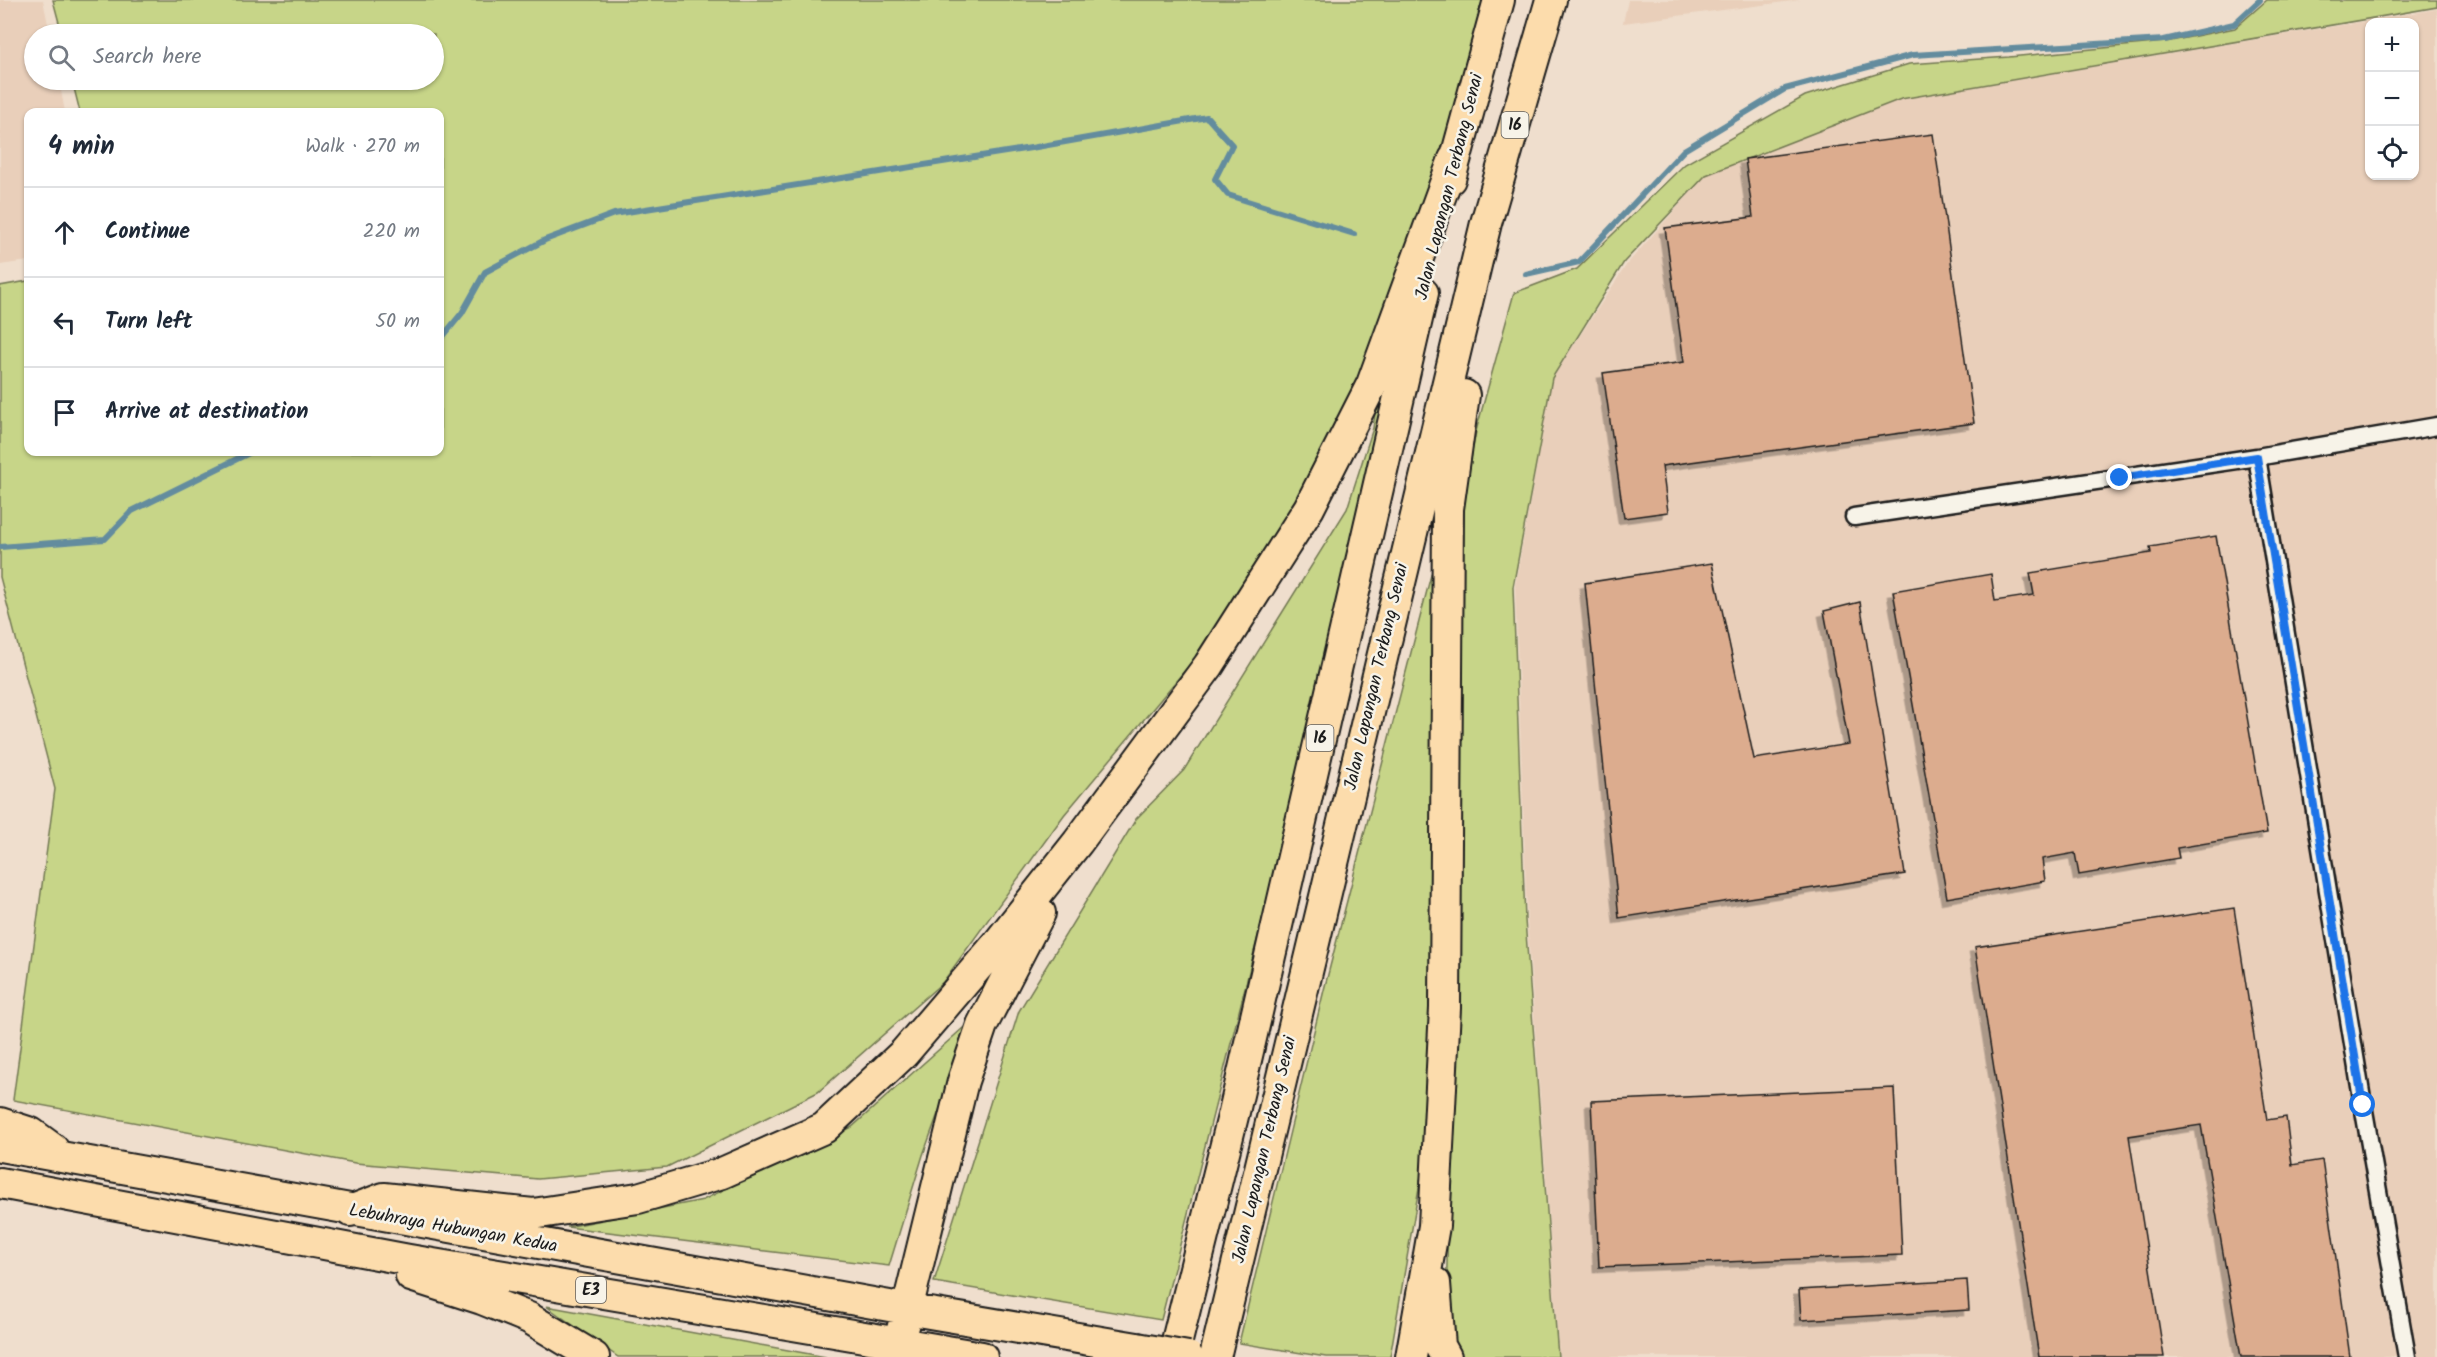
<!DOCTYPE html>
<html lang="en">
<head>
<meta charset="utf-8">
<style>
  :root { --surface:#fff; --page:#f6f6f7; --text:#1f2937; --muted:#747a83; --line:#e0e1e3 }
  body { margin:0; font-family:Kalam,sans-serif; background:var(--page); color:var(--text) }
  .controls { position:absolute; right:18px; top:18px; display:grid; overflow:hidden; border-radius:12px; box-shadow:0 2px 4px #0004 }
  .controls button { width:54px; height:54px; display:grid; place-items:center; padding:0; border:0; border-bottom:2px solid var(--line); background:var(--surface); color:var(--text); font:30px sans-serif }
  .stop { position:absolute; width:18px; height:18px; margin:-14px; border:4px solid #1a73e8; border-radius:50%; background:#fff }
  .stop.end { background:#1a73e8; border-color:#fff; box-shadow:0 2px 6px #0008 }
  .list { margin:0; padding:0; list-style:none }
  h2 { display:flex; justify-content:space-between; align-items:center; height:78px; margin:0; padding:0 24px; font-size:26px }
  h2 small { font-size:20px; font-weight:400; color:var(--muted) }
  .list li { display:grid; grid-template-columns:39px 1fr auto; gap:18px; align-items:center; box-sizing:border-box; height:90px; padding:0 24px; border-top:2px solid var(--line) }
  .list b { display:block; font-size:22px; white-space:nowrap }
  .list em { font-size:20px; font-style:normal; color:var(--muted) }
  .icon { flex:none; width:33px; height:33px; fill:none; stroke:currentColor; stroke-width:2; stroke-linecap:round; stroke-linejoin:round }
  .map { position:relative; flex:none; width:2437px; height:1357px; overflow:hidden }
  .search { position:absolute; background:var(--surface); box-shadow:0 2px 4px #0004; left:24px; top:24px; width:420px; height:66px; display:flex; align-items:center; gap:15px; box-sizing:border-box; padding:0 21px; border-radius:33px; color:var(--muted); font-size:22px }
  .panel { position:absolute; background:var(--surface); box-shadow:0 2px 4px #0004; left:24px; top:108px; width:420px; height:348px; border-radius:12px }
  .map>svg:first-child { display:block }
</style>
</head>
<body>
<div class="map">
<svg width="2437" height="1357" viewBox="0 0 2437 1357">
  <defs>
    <filter id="shadow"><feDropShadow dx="-5.5" dy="5.5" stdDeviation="0" flood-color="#0004"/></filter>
  </defs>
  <rect width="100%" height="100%" fill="#efdecd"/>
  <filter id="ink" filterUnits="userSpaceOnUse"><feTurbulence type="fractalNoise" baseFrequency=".0167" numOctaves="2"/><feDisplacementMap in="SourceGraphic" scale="12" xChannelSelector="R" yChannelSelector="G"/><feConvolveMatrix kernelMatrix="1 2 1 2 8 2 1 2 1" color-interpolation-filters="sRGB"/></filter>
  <g filter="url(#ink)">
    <path fill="#e9cfba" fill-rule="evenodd" d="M 0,0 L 43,0 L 50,34 L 34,34 L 34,80 L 59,80 L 65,112 L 28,112 L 28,261 L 0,265 Z
      M 1628,0 L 1800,0 L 1623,23 Z
      M 2437,9 L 2437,1357 L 1559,1357 L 1527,920 L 1515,586 L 1552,378 L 1627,264 L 1706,175 L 1901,99 ZM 2370,22 L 2414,22 L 2414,176 L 2370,176 Z"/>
    <path fill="#c7d588" stroke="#727852" stroke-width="1.5" d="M 53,0 L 1484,0 L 1432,197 L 1373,368 L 1242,602 L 1064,815 L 943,982 L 818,1092 L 667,1167 L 538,1179 L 355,1163 L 13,1100 L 55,789 L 0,577 L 0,286 L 28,281 L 28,452 L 440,452 L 440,112 L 80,112 L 72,80 L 434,80 L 434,34 L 62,34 Z
      M 2267,0 L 2437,0 L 2437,7 L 1901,99 L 1706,175 L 1624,262 L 1552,378 L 1513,587 L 1525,920 L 1558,1357 L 1458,1357 L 1446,1321 L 1460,521 L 1476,431 L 1514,293 L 1577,269 L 1685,164 L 1805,96 L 1909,64 L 2009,57 L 2166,42 L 2235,28 Z
      M 1387,405 L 1389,418 L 1161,1320 L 934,1282 L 1019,1011 L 1136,819 L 1184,770 L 1347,509 L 1373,428 L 1375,414 L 1380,406 Z
      M 1440,540 L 1431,855 L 1428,1135 L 1390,1357 L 1326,1357 L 1239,1343 L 1324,990 Z
      M 972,1020 L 923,1155 L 889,1266 L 567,1227 L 703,1200 L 852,1127 Z
      M 546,1306 L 826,1357 L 618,1357 Z"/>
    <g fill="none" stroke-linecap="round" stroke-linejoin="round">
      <path stroke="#638c9e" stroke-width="6" d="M 1526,274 L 1579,262 L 1684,150 L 1785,89 L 1913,55 L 2164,40 L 2234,24 L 2260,0
        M 440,340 L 462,313 L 485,272 L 545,240 L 614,214 L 1031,148 L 1207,117 L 1232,145 L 1215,179 L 1228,195 L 1354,234
        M 0,547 L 105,539 L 132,511 L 251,452"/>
    </g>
    <path fill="#dcac8e" stroke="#1c1c1c" stroke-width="1.5" filter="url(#shadow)" d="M 1933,134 L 1974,423 L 1662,466 L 1668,512 L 1624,518 L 1603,373 L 1684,362 L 1665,228 L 1753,217 L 1745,159 Z
      M 2216,536 L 2267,833 L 2177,848 L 2179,858 L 2079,875 L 2075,853 L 2042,859 L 2045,881 L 1947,898 L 1893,591 L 1991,574 L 1995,601 L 2034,595 L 2030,573 L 2151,553 L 2150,547 Z
      M 1712,563 L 1754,759 L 1849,744 L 1824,611 L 1860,602 L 1905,874 L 1619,918 L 1585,583 Z
      M 2234,908 L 2267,1120 L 2286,1117 L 2292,1165 L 2322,1160 L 2350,1357 L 2241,1357 L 2201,1125 L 2129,1136 L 2164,1357 L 2039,1357 L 1975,947 Z
      M 1894,1088 L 1902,1255 L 1599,1267 L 1591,1101 Z
      M 1967,1280 L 1969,1310 L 1801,1320 L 1799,1290 Z"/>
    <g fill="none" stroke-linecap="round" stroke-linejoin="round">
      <defs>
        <path id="street" d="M 2257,457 L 2363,1105 L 2407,1357
          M 1854,517 L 2257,457 L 2437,426"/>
        <path id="highway" d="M 1450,179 L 1499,0
          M 0,1123 L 31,1133 L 53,1149
          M 0,1146 L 906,1309 L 1137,1348
          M 0,1183 L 409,1260 L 982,1357
          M 350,1211 L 384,1198 L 533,1214 L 638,1198 L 722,1173 L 824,1128 L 904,1053 L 998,943 L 1078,842 L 1209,665 L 1309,508 L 1372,384 L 1454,159
          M 411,1276 L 482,1299 L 529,1318 L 594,1357
          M 1435,1283 L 1440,1346 L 1446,1357
          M 902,1330 L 963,1081 L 982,1025 L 1040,913
          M 1173,1357 L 1234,1112 L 1423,293
          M 1215,1357 L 1486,223 L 1551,0
          M 1411,1357 L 1434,1226 L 1445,1008 L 1448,509 L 1464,395"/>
      </defs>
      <use href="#street" stroke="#1c1c1c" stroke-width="21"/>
      <use href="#highway" stroke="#1c1c1c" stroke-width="34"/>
      <use href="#street" stroke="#f7f3e8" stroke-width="16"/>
      <use href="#highway" stroke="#fcdcac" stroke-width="30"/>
      <defs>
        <path id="highway-bridge" d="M 1137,1348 L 1188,1357"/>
      </defs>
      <use href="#highway-bridge" stroke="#1c1c1c" stroke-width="34" stroke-linecap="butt"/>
      <use href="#highway-bridge" stroke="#fcdcac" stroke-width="30"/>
    </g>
  </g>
  <g fill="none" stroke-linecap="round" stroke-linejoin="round" filter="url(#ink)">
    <path stroke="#1a73e8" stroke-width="8" d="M 2120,478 L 2257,457 L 2363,1105"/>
  </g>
  <g text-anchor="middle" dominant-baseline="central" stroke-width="5" stroke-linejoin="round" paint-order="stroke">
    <g fill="#f7f3e8" stroke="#5e5c59" stroke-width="1.5">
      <rect x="1501.5" y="112" width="27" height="26" rx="4.5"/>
      <rect x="1306.5" y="725" width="27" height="26" rx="4.5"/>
      <rect x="576" y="1277" width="30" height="26" rx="4.5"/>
    </g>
    <g font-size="16" font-weight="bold" fill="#1c1c1c">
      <text x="1515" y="125">16</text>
      <text x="1320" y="738">16</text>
      <text x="591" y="1290">E3</text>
    </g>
    <g font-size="18" fill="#1c1c1c" stroke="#f7f3e8">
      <text transform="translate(1450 187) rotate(-76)">Jalan Lapangan Terbang Senai</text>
      <text transform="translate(1377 677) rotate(-77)">Jalan Lapangan Terbang Senai</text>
      <text transform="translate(1265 1150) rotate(-77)">Jalan Lapangan Terbang Senai</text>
      <text transform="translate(453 1229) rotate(10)">Lebuhraya Hubungan Kedua</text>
    </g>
  </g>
</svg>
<div class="controls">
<button>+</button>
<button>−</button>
<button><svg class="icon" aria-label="locate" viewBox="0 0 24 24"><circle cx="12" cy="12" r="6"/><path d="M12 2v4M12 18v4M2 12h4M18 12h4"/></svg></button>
</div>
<div class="stop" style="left:2363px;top:1105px"></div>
<div class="stop end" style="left:2120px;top:478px"></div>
<div class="search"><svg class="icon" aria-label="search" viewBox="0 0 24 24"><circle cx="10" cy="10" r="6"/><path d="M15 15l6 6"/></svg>Search here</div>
<section class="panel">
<h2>4 min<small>Walk · 270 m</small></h2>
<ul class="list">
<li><svg class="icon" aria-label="ahead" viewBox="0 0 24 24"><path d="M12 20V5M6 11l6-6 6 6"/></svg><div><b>Continue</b></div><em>220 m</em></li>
<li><svg class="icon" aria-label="left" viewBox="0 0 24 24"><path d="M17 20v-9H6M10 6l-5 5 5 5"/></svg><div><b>Turn left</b></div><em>50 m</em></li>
<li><svg class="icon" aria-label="arrive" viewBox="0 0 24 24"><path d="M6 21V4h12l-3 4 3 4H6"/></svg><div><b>Arrive at destination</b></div></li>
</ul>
</section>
</div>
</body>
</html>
